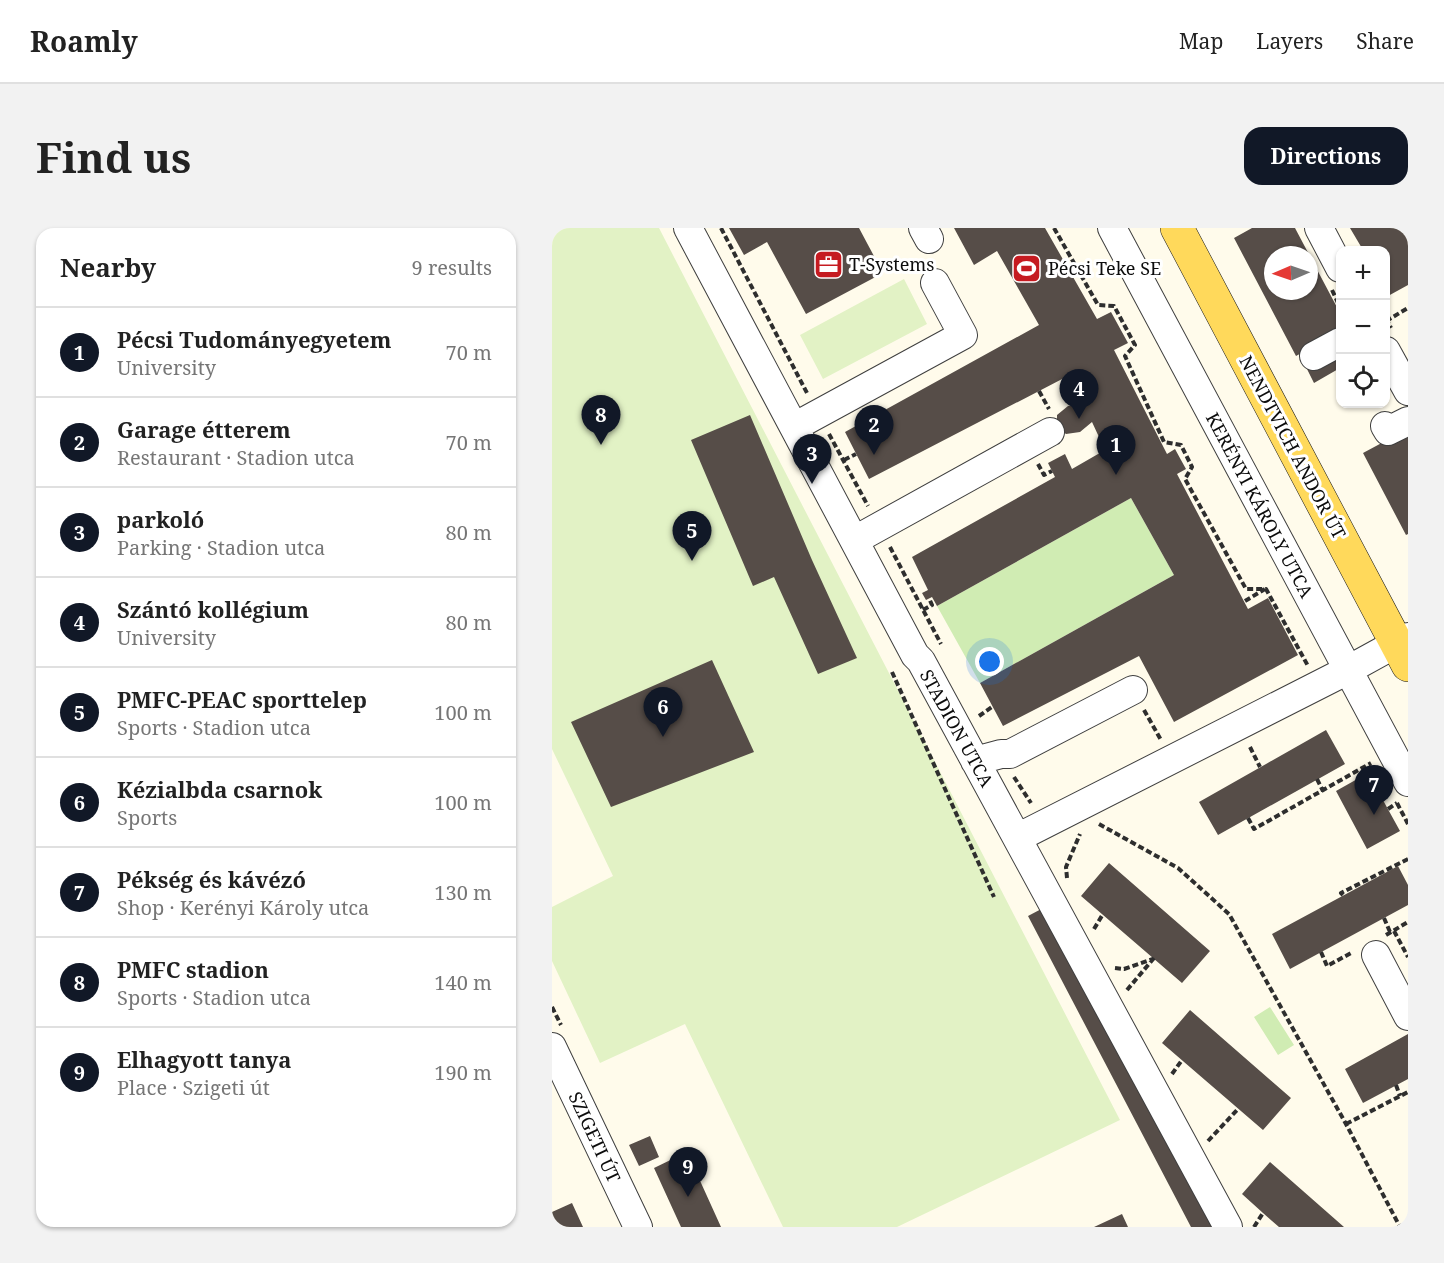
<!DOCTYPE html>
<html lang="en">
<head>
<meta charset="utf-8">
<style>
  :root { --surface:#fff; --page:#f2f2f2; --text:#222; --muted:#767676; --line:#e0e0e0; --accent:#111827 }
  body { margin:0; font-family:"Noto Serif",serif; background:var(--page); color:var(--text) }
  .controls { position:absolute; right:18px; top:18px; display:grid; overflow:hidden; border-radius:12px; box-shadow:0 2px 4px #0004 }
  .controls button { width:54px; height:54px; display:grid; place-items:center; padding:0; border:0; border-bottom:2px solid var(--line); background:var(--surface); color:var(--text); font:30px sans-serif }
  .compass { position:absolute; left:712px; top:18px; width:54px; height:54px; border-radius:50%; background:var(--surface); box-shadow:0 2px 4px #0004; rotate:268deg }
  .you { position:absolute; left:438px; top:434px; width:21px; height:21px; margin:-15px; border:4px solid #fff; border-radius:50%; background:#1a73e8; box-shadow:0 0 0 9px #1a73e833 }
  .badge { display:grid; place-items:center; width:39px; height:39px; border-radius:50%; background:var(--accent); color:#fff; font-size:20px; font-weight:700 }
  .pin { position:absolute; translate:-50% -50px; filter:drop-shadow(0 2px 3px #0008) }
  .pin::after { content:''; position:absolute; top:32px; width:21px; height:18px; background:inherit; clip-path:polygon(0 0,100% 0,50% 100%) }
  .list { margin:0; padding:0; list-style:none }
  h2 { display:flex; justify-content:space-between; align-items:center; height:78px; margin:0; padding:0 24px; font-size:26px }
  h2 small { font-size:20px; font-weight:400; color:var(--muted) }
  .list li { display:grid; grid-template-columns:39px 1fr auto; gap:18px; align-items:center; box-sizing:border-box; height:90px; padding:0 24px; border-top:2px solid var(--line) }
  .list b { display:block; font-size:22px; white-space:nowrap }
  .list p { margin:0; font-size:20px; white-space:nowrap; color:var(--muted) }
  .list em { font-size:20px; font-style:normal; color:var(--muted) }
  .icon { flex:none; width:33px; height:33px; fill:none; stroke:currentColor; stroke-width:2; stroke-linecap:round; stroke-linejoin:round }
  .map { position:relative; flex:none; width:856px; height:999px; overflow:hidden; border-radius:18px }
  header { display:flex; align-items:center; gap:36px; box-sizing:border-box; height:84px; padding:0 30px; background:var(--surface); border-bottom:2px solid var(--line) }
  header strong { font-size:28px }
  nav { display:flex; gap:33px; margin-inline-start:auto; font-size:21px }
  .intro { display:flex; align-items:center; justify-content:space-between; box-sizing:border-box; height:144px; padding:0 36px }
  h1 { margin:0; font-size:42px }
  .button { padding:15px 27px; border-radius:18px; background:var(--accent); color:#fff; font-size:21px; font-weight:700 }
  main { display:flex; gap:36px; padding:0 36px }
  aside { flex:1; background:var(--surface); border-radius:18px; box-shadow:0 2px 4px #0004 }
  .map>svg:first-child { display:block }
</style>
</head>
<body>
<header>
<strong>Roamly</strong>
<nav><a>Map</a><a>Layers</a><a>Share</a></nav>
</header>
<div class="intro"><h1>Find us</h1><a class="button">Directions</a></div>
<main>
<aside>
<h2>Nearby<small>9 results</small></h2>
<ul class="list">
<li><span class="badge">1</span><div><b>Pécsi Tudományegyetem</b><p>University</p></div><em>70 m</em></li>
<li><span class="badge">2</span><div><b>Garage étterem</b><p>Restaurant · Stadion utca</p></div><em>70 m</em></li>
<li><span class="badge">3</span><div><b>parkoló</b><p>Parking · Stadion utca</p></div><em>80 m</em></li>
<li><span class="badge">4</span><div><b>Szántó kollégium</b><p>University</p></div><em>80 m</em></li>
<li><span class="badge">5</span><div><b>PMFC-PEAC sporttelep</b><p>Sports · Stadion utca</p></div><em>100 m</em></li>
<li><span class="badge">6</span><div><b>Kézialbda csarnok</b><p>Sports</p></div><em>100 m</em></li>
<li><span class="badge">7</span><div><b>Pékség és kávézó</b><p>Shop · Kerényi Károly utca</p></div><em>130 m</em></li>
<li><span class="badge">8</span><div><b>PMFC stadion</b><p>Sports · Stadion utca</p></div><em>140 m</em></li>
<li><span class="badge">9</span><div><b>Elhagyott tanya</b><p>Place · Szigeti út</p></div><em>190 m</em></li>
</ul>
</aside>
<div class="map">
<svg width="856" height="999" viewBox="0 0 856 999">
  <rect width="100%" height="100%" fill="#fffbeb"/>
  <path fill="#d0ecb3" d="M 579,270 L 622,347 L 428,455 L 385,378 Z
    M 718,779 L 742,817 L 726,827 L 702,789 Z"/>
  <path fill="#e2f2c5" d="M 0,0 L 107,0 L 568,892 L 345,999 L 231,999 L 133,796 L 48,835 L 0,733 L 0,679 L 61,648 L 0,521 Z
    M 352,51 L 375,96 L 271,151 L 248,107 Z"/>
  <path fill="#564d48" fill-rule="evenodd" d="M 177,0 L 307,0 L 331,45 L 254,86 L 215,14 L 192,27 Z
    M 402,0 L 493,0 L 545,91 L 559,84 L 576,115 L 562,122 L 615,226 L 623,221 L 629,232 L 634,241 L 625,246 L 696,381 L 716,370 L 746,427 L 622,494 L 587,428 L 451,498 L 428,455 L 622,347 L 579,270 L 385,378 L 380,369 L 374,372 L 370,365 L 376,362 L 360,329 L 503,249 L 496,235 L 513,226 L 520,241 L 553,222 L 540,194 L 528,204 L 514,206 L 505,199 L 505,187 L 516,178 L 529,176 L 514,149 L 317,251 L 293,204 L 487,97 L 445,23 L 422,37 Z
    M 700,0 L 743,0 L 788,85 L 788,104 L 744,128 L 682,10 ZM 721,27 L 757,27 L 757,63 L 721,63 Z
    M 798,0 L 853,0 L 856,6 L 856,57 L 836,68 L 834,63 L 834,22 L 811,22 Z
    M 785,126 L 788,133 L 788,140 L 762,155 L 755,141 Z
    M 198,187 L 260,332 L 305,430 L 266,446 L 222,349 L 201,358 L 139,212 Z
    M 852,203 L 856,210 L 856,306 L 854,307 L 811,225 Z
    M 160,432 L 202,524 L 59,579 L 19,494 Z
    M 774,502 L 793,536 L 666,607 L 647,574 Z
    M 816,545 L 848,603 L 815,621 L 784,563 Z
    M 557,635 L 658,723 L 630,755 L 529,668 Z
    M 846,638 L 856,657 L 856,677 L 738,741 L 720,706 Z
    M 495,678 L 663,999 L 639,999 L 476,688 Z
    M 638,782 L 739,870 L 711,902 L 610,815 Z
    M 856,806 L 856,851 L 811,875 L 793,841 Z
    M 98,908 L 107,929 L 87,938 L 77,917 Z
    M 135,924 L 169,999 L 129,999 L 102,940 Z
    M 718,934 L 792,999 L 727,999 L 711,985 L 690,966 Z
    M 20,975 L 31,999 L 0,999 L 0,984 Z
    M 570,986 L 576,999 L 542,999 Z"/>
  <g fill="none" stroke-linecap="round" stroke-linejoin="round">
    <defs>
      <path id="minor" d="M 136,0 L 363,427 L 369,433 L 676,999
        M 371,0 L 377,11
        M 560,0 L 856,554
        M 767,0 L 788,40
        M 834,123 L 856,163
        M 762,128 L 788,114
        M 833,198 L 836,203 L 856,193
        M 242,199 L 411,107 L 383,55
        M 303,312 L 498,204
        M 423,533 L 449,526 L 458,526 L 581,462
        M 465,610 L 796,442 L 856,409
        M 824,727 L 856,788
        M 0,819 L 86,999"/>
      <path id="major" d="M 625,0 L 856,437"/>
    </defs>
    <use href="#minor" stroke="#3f3f3f" stroke-width="30"/>
    <use href="#major" stroke="#1d1d1d" stroke-width="34"/>
    <path stroke="#2e2e2e" stroke-width="4" stroke-dasharray="6 3" stroke-linecap="butt" d="M 169,0 L 255,165
      M 502,0 L 546,77 L 562,78 L 583,117 L 573,128 L 612,214 L 629,217 L 640,239 L 633,251 L 694,361 L 714,361 L 756,438
      M 780,62 L 788,79
      M 834,90 L 839,100
      M 834,93 L 856,80
      M 487,163 L 497,181
      M 277,206 L 316,278
      M 292,232 L 304,226
      M 486,236 L 492,247 L 500,243
      M 338,319 L 389,416
      M 693,373 L 713,361
      M 371,382 L 380,377 L 377,370
      M 340,444 L 442,669
      M 592,482 L 609,512
      M 427,488 L 440,479
      M 698,519 L 708,539
      M 462,549 L 479,575
      M 765,551 L 771,563
      M 845,575 L 856,596
      M 836,581 L 845,575
      M 696,590 L 702,601 L 819,535
      M 547,596 L 626,640 L 677,686 L 794,896 L 848,999
      M 515,650 L 514,639 L 528,606
      M 791,667 L 789,665 L 856,631
      M 832,690 L 838,704
      M 542,701 L 551,686
      M 842,703 L 856,729
      M 834,707 L 856,694
      M 769,724 L 775,738 L 801,724
      M 563,740 L 572,741 L 601,731
      M 575,762 L 602,730
      M 0,779 L 9,797
      M 620,846 L 630,832
      M 844,857 L 848,868
      M 794,896 L 856,864
      M 656,913 L 686,881
      M 702,999 L 711,985"/>
    <use href="#minor" stroke="#fff" stroke-width="28"/>
    <use href="#major" stroke="#ffd95b" stroke-width="33"/>
  </g>
  <defs>
    <symbol id="office-square" viewBox="-11 -11 22 22"><rect x="-9" y="-9" width="18" height="18" rx="4" fill="#c51b21" stroke="#fff"/><path d="M-6-3h4V-5.5h4V-3h4V5H-6ZM-1-4.5V-3h2v-1.5ZM-6 0V1H6V0Z" fill="#fff"/></symbol>
    <symbol id="stadium-square" viewBox="-11 -11 22 22"><rect x="-9" y="-9" width="18" height="18" rx="4" fill="#c51b21" stroke="#fff"/><path d="M0-5a6.5 5 0 1 0 0 10a6.5 5 0 1 0 0-10ZM-3.5-1.8h7v3.6h-7Z" fill="#fff"/></symbol>
  </defs>
  <g fill-rule="evenodd">
    <use href="#office-square" x="260" y="20" width="33" height="33"/>
    <use href="#stadium-square" x="458" y="24" width="33" height="33"/>
  </g>
  <g text-anchor="middle" dominant-baseline="central" stroke-width="6" stroke-linejoin="round" paint-order="stroke">
    <g font-size="18" fill="#0c0c0c" stroke="#fff" text-anchor="start">
      <text x="297" y="36">T-Systems</text>
      <text x="496" y="40">Pécsi Teke SE</text>
    </g>
    <g font-size="18" fill="#0c0c0c" stroke="#fff">
      <text transform="translate(741 219) rotate(62)">NENDTVICH ANDOR ÚT</text>
      <text transform="translate(708 277) rotate(62)">KERÉNYI KÁROLY UTCA</text>
      <text transform="translate(405 500) rotate(61)">STADION UTCA</text>
      <text transform="translate(43 909) rotate(65)">SZIGETI ÚT</text>
    </g>
  </g>
</svg>
<div class="controls">
<button>+</button>
<button>−</button>
<button><svg class="icon" aria-label="locate" viewBox="0 0 24 24"><circle cx="12" cy="12" r="6"/><path d="M12 2v4M12 18v4M2 12h4M18 12h4"/></svg></button>
</div>
<svg class="compass" viewBox="-18 -18 36 36"><path d="M0-13l5 13h-10z" fill="#e53935"/><path d="M0 13l5-13h-10z" fill="#767676"/></svg>
<div class="you"></div>
<div class="pin badge" style="left:564px;top:247px">1</div>
<div class="pin badge" style="left:322px;top:227px">2</div>
<div class="pin badge" style="left:260px;top:256px">3</div>
<div class="pin badge" style="left:527px;top:191px">4</div>
<div class="pin badge" style="left:140px;top:333px">5</div>
<div class="pin badge" style="left:111px;top:509px">6</div>
<div class="pin badge" style="left:822px;top:587px">7</div>
<div class="pin badge" style="left:49px;top:217px">8</div>
<div class="pin badge" style="left:136px;top:969px">9</div>
</div>
</main>
</body>
</html>
